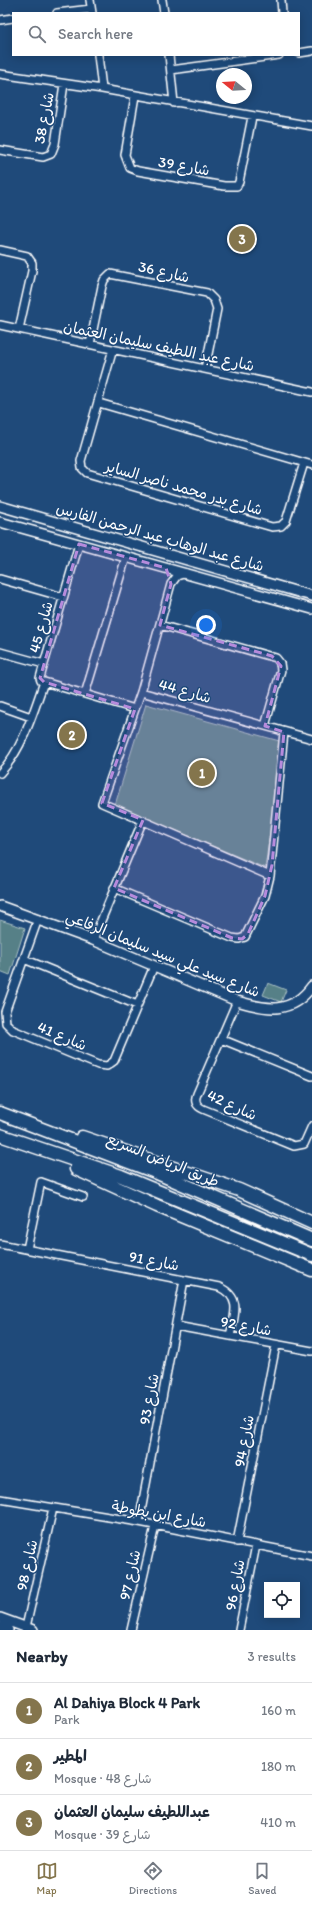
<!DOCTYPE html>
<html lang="en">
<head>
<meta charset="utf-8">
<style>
  :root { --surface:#fff; --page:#f6f6f7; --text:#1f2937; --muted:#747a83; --line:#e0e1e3; --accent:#84754c }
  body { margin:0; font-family:Itim,"Playpen Sans Arabic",sans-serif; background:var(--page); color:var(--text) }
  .controls { position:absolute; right:12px; bottom:12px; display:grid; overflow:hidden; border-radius:0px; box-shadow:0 2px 10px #0003 }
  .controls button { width:36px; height:36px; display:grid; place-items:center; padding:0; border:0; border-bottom:1px solid var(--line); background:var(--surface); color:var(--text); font:20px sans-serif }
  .compass { position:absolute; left:216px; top:68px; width:36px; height:36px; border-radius:50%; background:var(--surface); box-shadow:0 2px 10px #0003; rotate:288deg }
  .you { position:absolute; left:206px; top:625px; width:14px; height:14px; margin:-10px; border:3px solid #fff; border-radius:50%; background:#1a73e8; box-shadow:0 0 0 6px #1a73e833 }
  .badge { display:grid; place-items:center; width:26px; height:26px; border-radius:50%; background:var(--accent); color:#fff; font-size:13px; font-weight:700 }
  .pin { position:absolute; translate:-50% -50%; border:2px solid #fff; box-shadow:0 1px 4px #0006 }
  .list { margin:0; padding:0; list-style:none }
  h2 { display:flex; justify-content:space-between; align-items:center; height:52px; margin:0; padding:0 16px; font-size:17px }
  h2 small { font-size:13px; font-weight:400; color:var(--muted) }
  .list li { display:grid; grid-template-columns:26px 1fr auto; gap:12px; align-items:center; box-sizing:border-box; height:56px; padding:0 16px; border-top:1px solid var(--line) }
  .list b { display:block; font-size:15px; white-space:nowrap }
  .list p { margin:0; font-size:13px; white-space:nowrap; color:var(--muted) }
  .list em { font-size:13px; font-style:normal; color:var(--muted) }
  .icon { flex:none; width:22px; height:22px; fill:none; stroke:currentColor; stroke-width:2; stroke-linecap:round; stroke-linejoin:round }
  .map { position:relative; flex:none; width:312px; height:1630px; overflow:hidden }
  .search { position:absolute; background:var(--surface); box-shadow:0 2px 10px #0003; left:12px; right:12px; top:12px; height:44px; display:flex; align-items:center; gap:10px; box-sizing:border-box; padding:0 14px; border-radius:0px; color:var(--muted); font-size:15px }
  .sheet { height:220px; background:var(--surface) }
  nav { display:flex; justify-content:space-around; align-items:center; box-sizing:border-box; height:56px; border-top:1px solid var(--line); background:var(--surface); font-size:11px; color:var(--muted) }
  nav a { display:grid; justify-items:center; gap:2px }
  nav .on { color:var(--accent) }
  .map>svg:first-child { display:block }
</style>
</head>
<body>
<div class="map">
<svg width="312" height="1630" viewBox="0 0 312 1630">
  <rect width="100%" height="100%" fill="#1f4a7a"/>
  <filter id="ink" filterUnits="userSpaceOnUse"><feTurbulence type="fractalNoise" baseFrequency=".025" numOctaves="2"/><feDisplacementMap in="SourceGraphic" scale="8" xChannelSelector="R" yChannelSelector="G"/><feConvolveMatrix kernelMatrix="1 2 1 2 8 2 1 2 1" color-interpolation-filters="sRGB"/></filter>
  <g filter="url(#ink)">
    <path fill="#568087" stroke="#aac0c3" d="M 146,704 L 283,742 L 265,868 L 115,805 Z
      M 0,920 L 25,928 L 10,975 L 0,971 Z
      M 268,983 L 286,990 L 281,1002 L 263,995 Z"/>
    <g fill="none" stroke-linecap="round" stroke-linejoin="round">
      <defs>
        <path id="street" d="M 90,0 L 92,13
          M 162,0 L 164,13
          M 281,0 L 282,13
          M 57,13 L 91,9
          M 0,20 L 13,18
          M 299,53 L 312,51
          M 98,55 L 102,89
          M 169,55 L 174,103
          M 171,70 L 279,55
          M 0,74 L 102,89 L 312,126
          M 135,96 L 125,155 L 130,168 L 138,171 L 224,186 L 237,186 L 239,182 L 252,117
          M 0,150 L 43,157 L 51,154 L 55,144 L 64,84
          M 0,250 L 27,256 L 32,263 L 32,271 L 19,329
          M 0,325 L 312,392
          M 90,344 L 102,286 L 104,280 L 110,274 L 207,293 L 214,300 L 217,309 L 205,369
          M 113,349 L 81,461 L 82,468 L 87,473 L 272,527 L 281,526 L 286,521 L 304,463
          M 99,403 L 312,465
          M 79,544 L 44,664 L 40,678 L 41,681 L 135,709
          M 186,573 L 177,576 L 171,584 L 141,692 L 102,803 L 270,876
          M 0,579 L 63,597
          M 160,625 L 276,658 L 280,663 L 281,670 L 265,726
          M 0,652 L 44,664
          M 141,692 L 312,739
          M 85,694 L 126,557
          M 0,706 L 31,717
          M 0,773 C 23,749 33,713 44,682
          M 114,888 L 232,938 L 239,939 L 245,937 L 265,896 L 270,876 L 284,732
          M 38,919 L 5,1012 L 6,1023 L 13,1030 L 98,1065 L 107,1066 L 114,1061 L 154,966
          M 93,940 L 143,820
          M 24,959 L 137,1005
          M 237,1001 L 197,1094 C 194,1101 196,1106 203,1109 L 294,1146 L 304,1144 L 312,1126
          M 221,1039 L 312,1076
          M 0,1244 L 219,1287 C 243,1298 234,1316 230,1336
          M 27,1249 L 41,1182 L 83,1197
          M 176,1326 L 312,1351
          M 0,1499 L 139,1522 L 312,1556
          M 139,1522 L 184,1280
          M 237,1542 L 276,1345
          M 26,1627 L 53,1508
          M 131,1630 L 155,1526
          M 239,1630 L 256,1545"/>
        <path id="secondary" d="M 0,506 L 312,596
          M 0,522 L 312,609
          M 0,906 L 93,940 L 237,1001 C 267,1010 291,1015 312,986
          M 0,1618 L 33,1630
          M 0,1627 L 8,1630"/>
        <path id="highway" d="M 0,1113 L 155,1172 L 312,1240
          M 0,1135 L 121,1176 L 312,1255
          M 82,1137 L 239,1190 L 312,1223
          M 76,1169 L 157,1206 L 312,1270"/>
      </defs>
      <use href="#street" stroke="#fff" stroke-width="10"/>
      <use href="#secondary" stroke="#fff" stroke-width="12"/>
      <use href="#highway" stroke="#fff" stroke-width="15"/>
      <use href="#street" stroke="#1f4a7a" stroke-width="7"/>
      <use href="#secondary" stroke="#1f4a7a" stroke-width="9"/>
      <use href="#highway" stroke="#1f4a7a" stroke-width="12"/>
    </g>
  </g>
  <path fill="#b68bdc" fill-opacity="0.2" stroke="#b68bdc" stroke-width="3" stroke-dasharray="8 5" stroke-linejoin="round" d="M 79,544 L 166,568 L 171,584 L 160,625 L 272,656 L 281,666 L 265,726 L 284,732 L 272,865 L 265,896 L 248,934 L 242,939 L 232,938 L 114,888 L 143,820 L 102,803 L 135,709 L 44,682 L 40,678 Z"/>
  <g text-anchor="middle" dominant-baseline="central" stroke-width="3" stroke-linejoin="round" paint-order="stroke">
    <g font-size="15" fill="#fff" stroke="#1f4a7a">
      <text transform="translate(44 118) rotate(-79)">شارع 38</text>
      <text transform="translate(184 166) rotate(10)">شارع 39</text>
      <text transform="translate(164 272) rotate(13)">شارع 36</text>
      <text transform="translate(159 346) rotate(12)">شارع عبد اللطيف سليمان العثمان</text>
      <text transform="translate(184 488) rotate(16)">شارع بدر محمد ناصر الساير</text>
      <text transform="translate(160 537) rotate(16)">شارع عبد الوهاب عبد الرحمن الفارس</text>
      <text transform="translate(41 627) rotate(-74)">شارع 45</text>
      <text transform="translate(185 691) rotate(16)">شارع 44</text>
      <text transform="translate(163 954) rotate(22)">شارع سيد علي سيد سليمان الرفاعي</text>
      <text transform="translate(62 1036) rotate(23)">شارع 41</text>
      <text transform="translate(232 1105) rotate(25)">شارع 42</text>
      <text transform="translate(163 1160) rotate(22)">طريق الرياض السريع</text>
      <text transform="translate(154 1261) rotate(11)">شارع 91</text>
      <text transform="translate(246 1326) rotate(11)">شارع 92</text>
      <text transform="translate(149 1399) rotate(-79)">شارع 93</text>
      <text transform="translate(244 1441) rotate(-79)">شارع 94</text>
      <text transform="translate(159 1514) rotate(10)">شارع ابن بطوطة</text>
      <text transform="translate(27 1565) rotate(-77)">شارع 98</text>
      <text transform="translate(130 1575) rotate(-77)">شارع 97</text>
      <text transform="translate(235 1585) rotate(-79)">شارع 96</text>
    </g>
  </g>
</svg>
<div class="controls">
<button><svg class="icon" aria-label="locate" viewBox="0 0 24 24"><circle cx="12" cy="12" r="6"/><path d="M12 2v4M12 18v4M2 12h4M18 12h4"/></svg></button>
</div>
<svg class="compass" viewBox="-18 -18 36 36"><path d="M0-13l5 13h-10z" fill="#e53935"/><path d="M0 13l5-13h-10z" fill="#747a83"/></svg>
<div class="you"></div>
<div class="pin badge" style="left:202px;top:773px">1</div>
<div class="pin badge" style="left:72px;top:735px">2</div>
<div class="pin badge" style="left:242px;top:239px">3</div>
<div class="search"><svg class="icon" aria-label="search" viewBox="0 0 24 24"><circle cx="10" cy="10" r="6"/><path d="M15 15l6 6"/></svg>Search here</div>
</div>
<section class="sheet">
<h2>Nearby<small>3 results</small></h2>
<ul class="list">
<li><span class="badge">1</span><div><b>Al Dahiya Block 4 Park</b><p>Park</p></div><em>160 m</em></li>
<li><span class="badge">2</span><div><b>المطير</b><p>Mosque · شارع 48</p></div><em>180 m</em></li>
<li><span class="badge">3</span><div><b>عبداللطيف سليمان العثمان</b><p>Mosque · شارع 39</p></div><em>410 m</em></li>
</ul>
</section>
<nav>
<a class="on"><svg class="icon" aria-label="map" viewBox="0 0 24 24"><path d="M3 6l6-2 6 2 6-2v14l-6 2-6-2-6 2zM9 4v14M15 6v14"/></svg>Map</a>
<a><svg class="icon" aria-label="directions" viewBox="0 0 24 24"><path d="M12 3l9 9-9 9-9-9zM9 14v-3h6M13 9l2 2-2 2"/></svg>Directions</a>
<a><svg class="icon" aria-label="saved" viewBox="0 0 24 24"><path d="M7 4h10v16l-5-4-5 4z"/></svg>Saved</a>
</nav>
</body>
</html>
